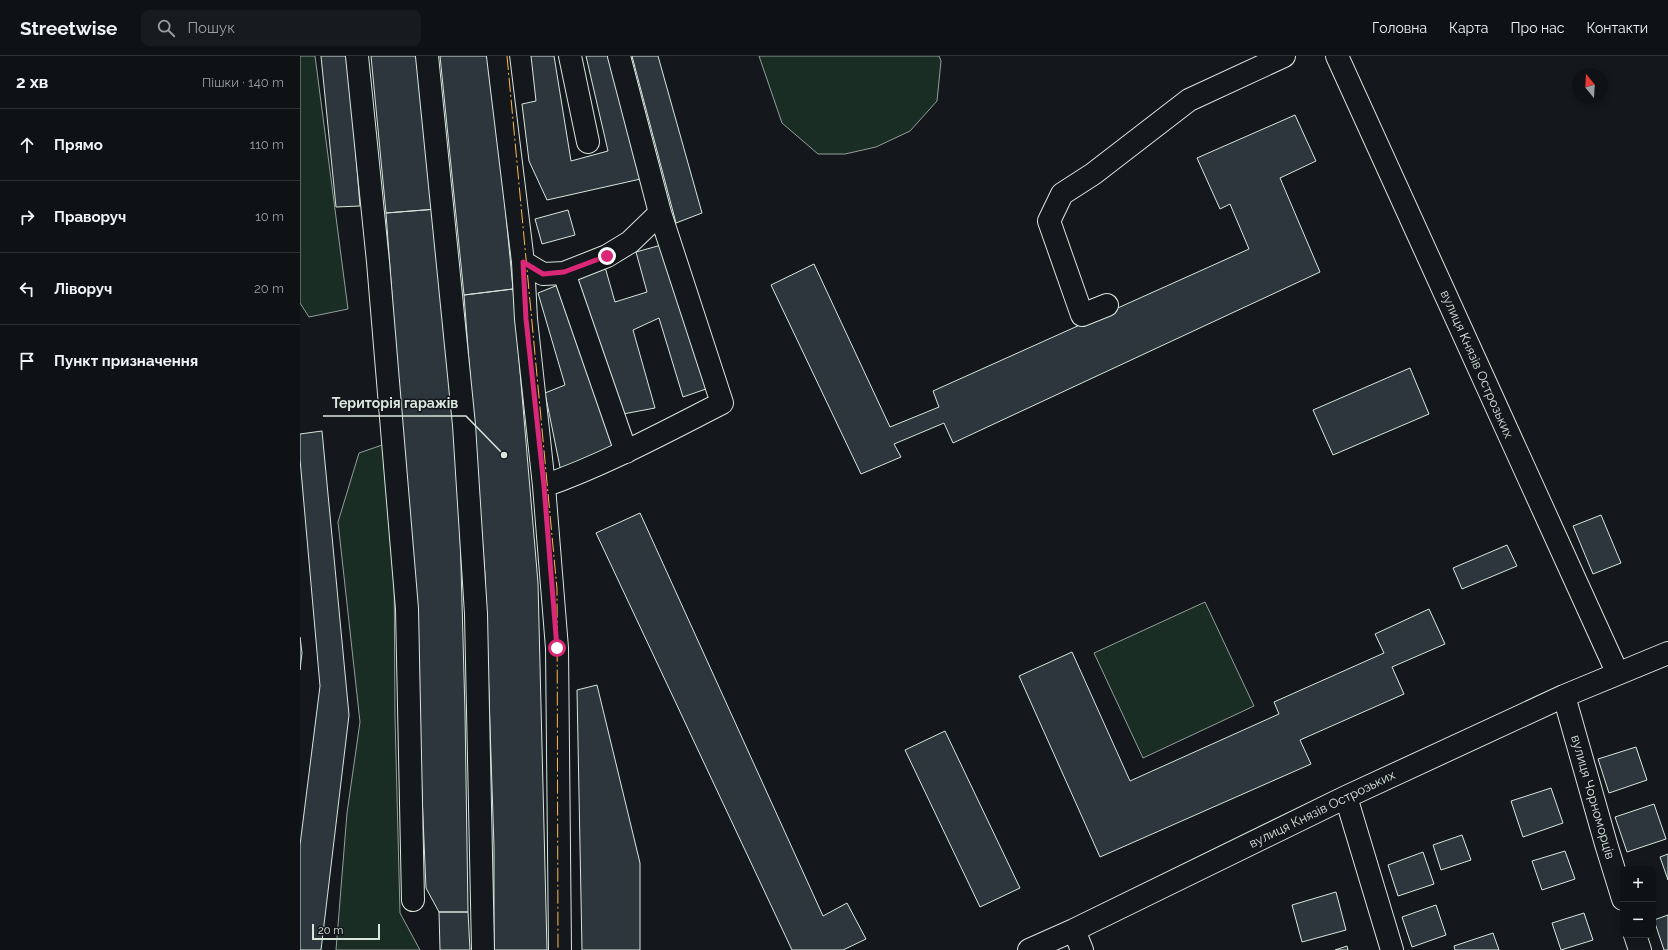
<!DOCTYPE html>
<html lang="uk">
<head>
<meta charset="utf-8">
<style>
  :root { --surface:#0f1215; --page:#181b1e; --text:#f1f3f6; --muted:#9b9ea0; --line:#2f3234 }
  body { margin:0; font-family:Raleway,sans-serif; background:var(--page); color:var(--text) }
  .controls { position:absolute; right:12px; bottom:12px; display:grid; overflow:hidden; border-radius:8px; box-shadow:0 2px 6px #0003 }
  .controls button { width:36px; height:36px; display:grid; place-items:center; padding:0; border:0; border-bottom:1px solid var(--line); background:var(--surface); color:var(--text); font:20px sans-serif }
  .compass { position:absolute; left:1272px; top:12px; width:36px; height:36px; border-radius:50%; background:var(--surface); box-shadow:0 2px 6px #0003; rotate:342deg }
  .scale { position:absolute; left:12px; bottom:10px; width:68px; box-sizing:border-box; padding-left:4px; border:2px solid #d8e6dc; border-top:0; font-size:11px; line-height:14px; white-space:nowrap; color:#d8e6dc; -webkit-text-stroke:3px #14181c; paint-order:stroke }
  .stop { position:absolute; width:12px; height:12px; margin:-9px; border:3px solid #db2777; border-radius:50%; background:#fff }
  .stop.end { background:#db2777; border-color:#fff; box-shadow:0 1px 4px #0008 }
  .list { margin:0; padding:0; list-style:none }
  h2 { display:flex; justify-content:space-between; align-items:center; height:52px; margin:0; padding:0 16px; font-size:17px }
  h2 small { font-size:13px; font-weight:400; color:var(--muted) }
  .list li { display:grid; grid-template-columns:26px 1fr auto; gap:12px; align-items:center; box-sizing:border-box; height:72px; padding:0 16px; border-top:1px solid var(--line) }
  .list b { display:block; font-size:15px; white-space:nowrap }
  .list em { font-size:13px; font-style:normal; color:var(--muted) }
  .icon { flex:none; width:22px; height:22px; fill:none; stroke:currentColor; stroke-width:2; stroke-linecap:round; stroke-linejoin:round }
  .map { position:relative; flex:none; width:1368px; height:894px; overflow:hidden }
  header { display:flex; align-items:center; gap:24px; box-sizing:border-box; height:56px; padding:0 20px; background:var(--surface); border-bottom:1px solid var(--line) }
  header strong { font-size:19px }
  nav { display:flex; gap:22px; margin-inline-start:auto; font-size:14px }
  .search { width:280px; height:36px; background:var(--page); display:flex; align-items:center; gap:10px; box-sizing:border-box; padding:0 14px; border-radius:8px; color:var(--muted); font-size:15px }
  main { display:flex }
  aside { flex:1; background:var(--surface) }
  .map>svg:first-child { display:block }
</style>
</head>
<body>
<header>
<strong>Streetwise</strong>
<div class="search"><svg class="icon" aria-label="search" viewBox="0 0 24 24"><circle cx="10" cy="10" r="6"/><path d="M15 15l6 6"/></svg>Пошук</div>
<nav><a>Головна</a><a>Карта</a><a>Про нас</a><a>Контакти</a></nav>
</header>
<main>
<aside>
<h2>2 хв<small>Пішки · 140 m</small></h2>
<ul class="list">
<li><svg class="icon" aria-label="ahead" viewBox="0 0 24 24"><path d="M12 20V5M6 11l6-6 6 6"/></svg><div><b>Прямо</b></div><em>110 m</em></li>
<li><svg class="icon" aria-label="right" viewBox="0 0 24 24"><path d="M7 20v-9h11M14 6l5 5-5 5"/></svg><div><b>Праворуч</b></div><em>10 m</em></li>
<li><svg class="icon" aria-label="left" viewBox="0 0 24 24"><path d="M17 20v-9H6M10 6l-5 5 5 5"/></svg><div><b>Ліворуч</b></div><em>20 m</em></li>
<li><svg class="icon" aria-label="arrive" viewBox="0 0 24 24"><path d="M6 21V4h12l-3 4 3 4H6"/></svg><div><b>Пункт призначення</b></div></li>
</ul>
</aside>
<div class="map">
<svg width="1368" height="894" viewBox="0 0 1368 894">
  <rect width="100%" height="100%" fill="#14181c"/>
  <path fill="#1a2d24" stroke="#939e99" d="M 0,0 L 15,0 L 48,253 L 9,261 L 0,247 Z
    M 459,0 L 639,0 L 641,5 L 637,45 L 610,75 L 576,91 L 545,98 L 518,98 L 482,67 Z
    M 85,388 L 94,502 L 95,661 L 100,857 L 120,894 L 36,894 L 47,757 L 60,666 L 38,466 L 59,397 Z
    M 905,546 L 954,650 L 843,702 L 794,597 Z"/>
  <path fill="#2c363c" stroke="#d8e6dc" d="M 21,0 L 48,0 L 60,150 L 36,151 Z
    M 71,0 L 117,0 L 137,153 L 86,157 Z
    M 140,0 L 191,0 L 213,233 L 164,239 Z
    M 231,0 L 254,0 L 271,105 L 308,95 L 286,0 L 313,0 L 345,122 L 247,144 L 229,105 L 222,48 L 236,45 Z
    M 332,0 L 358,0 L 402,157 L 376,167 Z
    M 995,59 L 1016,105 L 980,122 L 1020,216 L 653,387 L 644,367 L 594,388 L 601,401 L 561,418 L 471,229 L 514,208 L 590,371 L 639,351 L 633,335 L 949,193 L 930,148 L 920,153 L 897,102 Z
    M 137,153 L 158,401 L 165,656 L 168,856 L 139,856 L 126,832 L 113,528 L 86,157 Z
    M 268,154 L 275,179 L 242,188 L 235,163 Z
    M 365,188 L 406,333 L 383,341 L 359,262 L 333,274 L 355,352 L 323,358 L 276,223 L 305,211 L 315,246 L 347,236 L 336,196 Z
    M 263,227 L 313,392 L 261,416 L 245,337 L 265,329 L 238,237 Z
    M 213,233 L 238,527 L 247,894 L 194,894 L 194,791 L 185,519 L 164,239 Z
    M 1110,312 L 1129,358 L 1033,399 L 1013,354 Z
    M 22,375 L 49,659 L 21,894 L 0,894 L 0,789 L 20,630 L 0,403 L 0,378 Z
    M 340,457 L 523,860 L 547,847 L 566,883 L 543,894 L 492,894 L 296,477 Z
    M 1301,459 L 1321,507 L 1293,518 L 1273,470 Z
    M 1207,489 L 1217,510 L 1162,533 L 1153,512 Z
    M 1129,553 L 1145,588 L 1092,611 L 1104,638 L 1000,684 L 1011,708 L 800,801 L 719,620 L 772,596 L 830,725 L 979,658 L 974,646 L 1084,597 L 1075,578 Z
    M 0,581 L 2,597 L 0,614 Z
    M 297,629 L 340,807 L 340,894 L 282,894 L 277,634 Z
    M 645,675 L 720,832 L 680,851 L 605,694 Z
    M 1336,691 L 1347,724 L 1309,737 L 1298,703 Z
    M 1251,732 L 1263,767 L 1223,781 L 1211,745 Z
    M 1354,748 L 1366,783 L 1327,796 L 1315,761 Z
    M 1162,779 L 1171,804 L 1141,814 L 1133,789 Z
    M 1265,795 L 1275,823 L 1242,834 L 1232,805 Z
    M 1123,796 L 1134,828 L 1098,840 L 1088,809 Z
    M 1368,798 L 1368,824 L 1360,801 Z
    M 1036,836 L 1046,874 L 1002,886 L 992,849 Z
    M 1136,849 L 1146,879 L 1112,891 L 1102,861 Z
    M 139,856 L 168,856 L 170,894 L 140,894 Z
    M 1284,857 L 1293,884 L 1261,894 L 1252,867 Z
    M 1368,859 L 1368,894 L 1364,894 L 1354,864 Z
    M 1193,877 L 1199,894 L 1155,894 L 1154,890 Z
    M 1047,890 L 1048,894 L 1035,894 Z"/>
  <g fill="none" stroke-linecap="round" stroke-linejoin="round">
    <defs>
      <path id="minor" d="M 57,0 L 78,206 L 107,553 L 113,844
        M 127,0 L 164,369 L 176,558 L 183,894
        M 198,0 L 223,206 L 226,263 L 244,430 L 257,592 L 260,894
        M 270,0 L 288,86
        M 1037,0 L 1317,616
        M 223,206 L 243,218 L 264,217
        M 807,249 L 782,259 L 749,165 L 762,138 L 793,118 L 889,44 L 984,0
        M 326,396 L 264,217 L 307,200 L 330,186 L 360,157
        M 244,430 C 306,408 363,377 422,347 L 360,157 L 319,0
        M 1264,640 L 1306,788 L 1323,843
        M 1046,741 L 1092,894
        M 774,874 L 782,894
        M 1335,879 L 1340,894
        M 729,894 L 774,874 L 1046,741 L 1264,640 L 1368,597"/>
    </defs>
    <use href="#minor" stroke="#d8e6dc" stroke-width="24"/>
    <use href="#minor" stroke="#14181c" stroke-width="22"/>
    <path stroke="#ffb74d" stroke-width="1" stroke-dasharray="14 3 2 3" stroke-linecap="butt" d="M 207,0 L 257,533 L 258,894"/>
  </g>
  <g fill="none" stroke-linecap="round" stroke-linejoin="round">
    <path stroke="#db2777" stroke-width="5" d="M 257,592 L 244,430 L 226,263 L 223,206 L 243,218 L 264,216 L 307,200"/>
  </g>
  <g text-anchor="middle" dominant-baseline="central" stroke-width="3" stroke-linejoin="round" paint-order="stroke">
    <g font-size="13" fill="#d8e6dc" stroke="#14181c">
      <text transform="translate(1177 308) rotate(66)">вулиця Князів Острозьких</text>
      <text transform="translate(1293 741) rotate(74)">вулиця Чорноморців</text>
      <text transform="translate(1022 753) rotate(-26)">вулиця Князів Острозьких</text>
    </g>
  </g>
  <path fill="none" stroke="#d8e6dc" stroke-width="1.5" d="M204 399L166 360H23"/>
  <circle fill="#d8e6dc" stroke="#14181c" stroke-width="1.5" cx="204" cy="399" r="4"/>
  <g font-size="14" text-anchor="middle" font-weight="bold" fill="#d8e6dc" stroke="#14181c" stroke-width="3" stroke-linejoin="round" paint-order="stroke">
    <text x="95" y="352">Територія гаражів</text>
  </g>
</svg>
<div class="controls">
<button>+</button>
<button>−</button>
</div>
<svg class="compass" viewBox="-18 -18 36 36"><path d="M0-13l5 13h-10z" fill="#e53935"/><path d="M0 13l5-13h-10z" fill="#9b9ea0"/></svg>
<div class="scale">20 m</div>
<div class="stop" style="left:257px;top:592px"></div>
<div class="stop end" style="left:307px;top:200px"></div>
</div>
</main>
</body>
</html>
